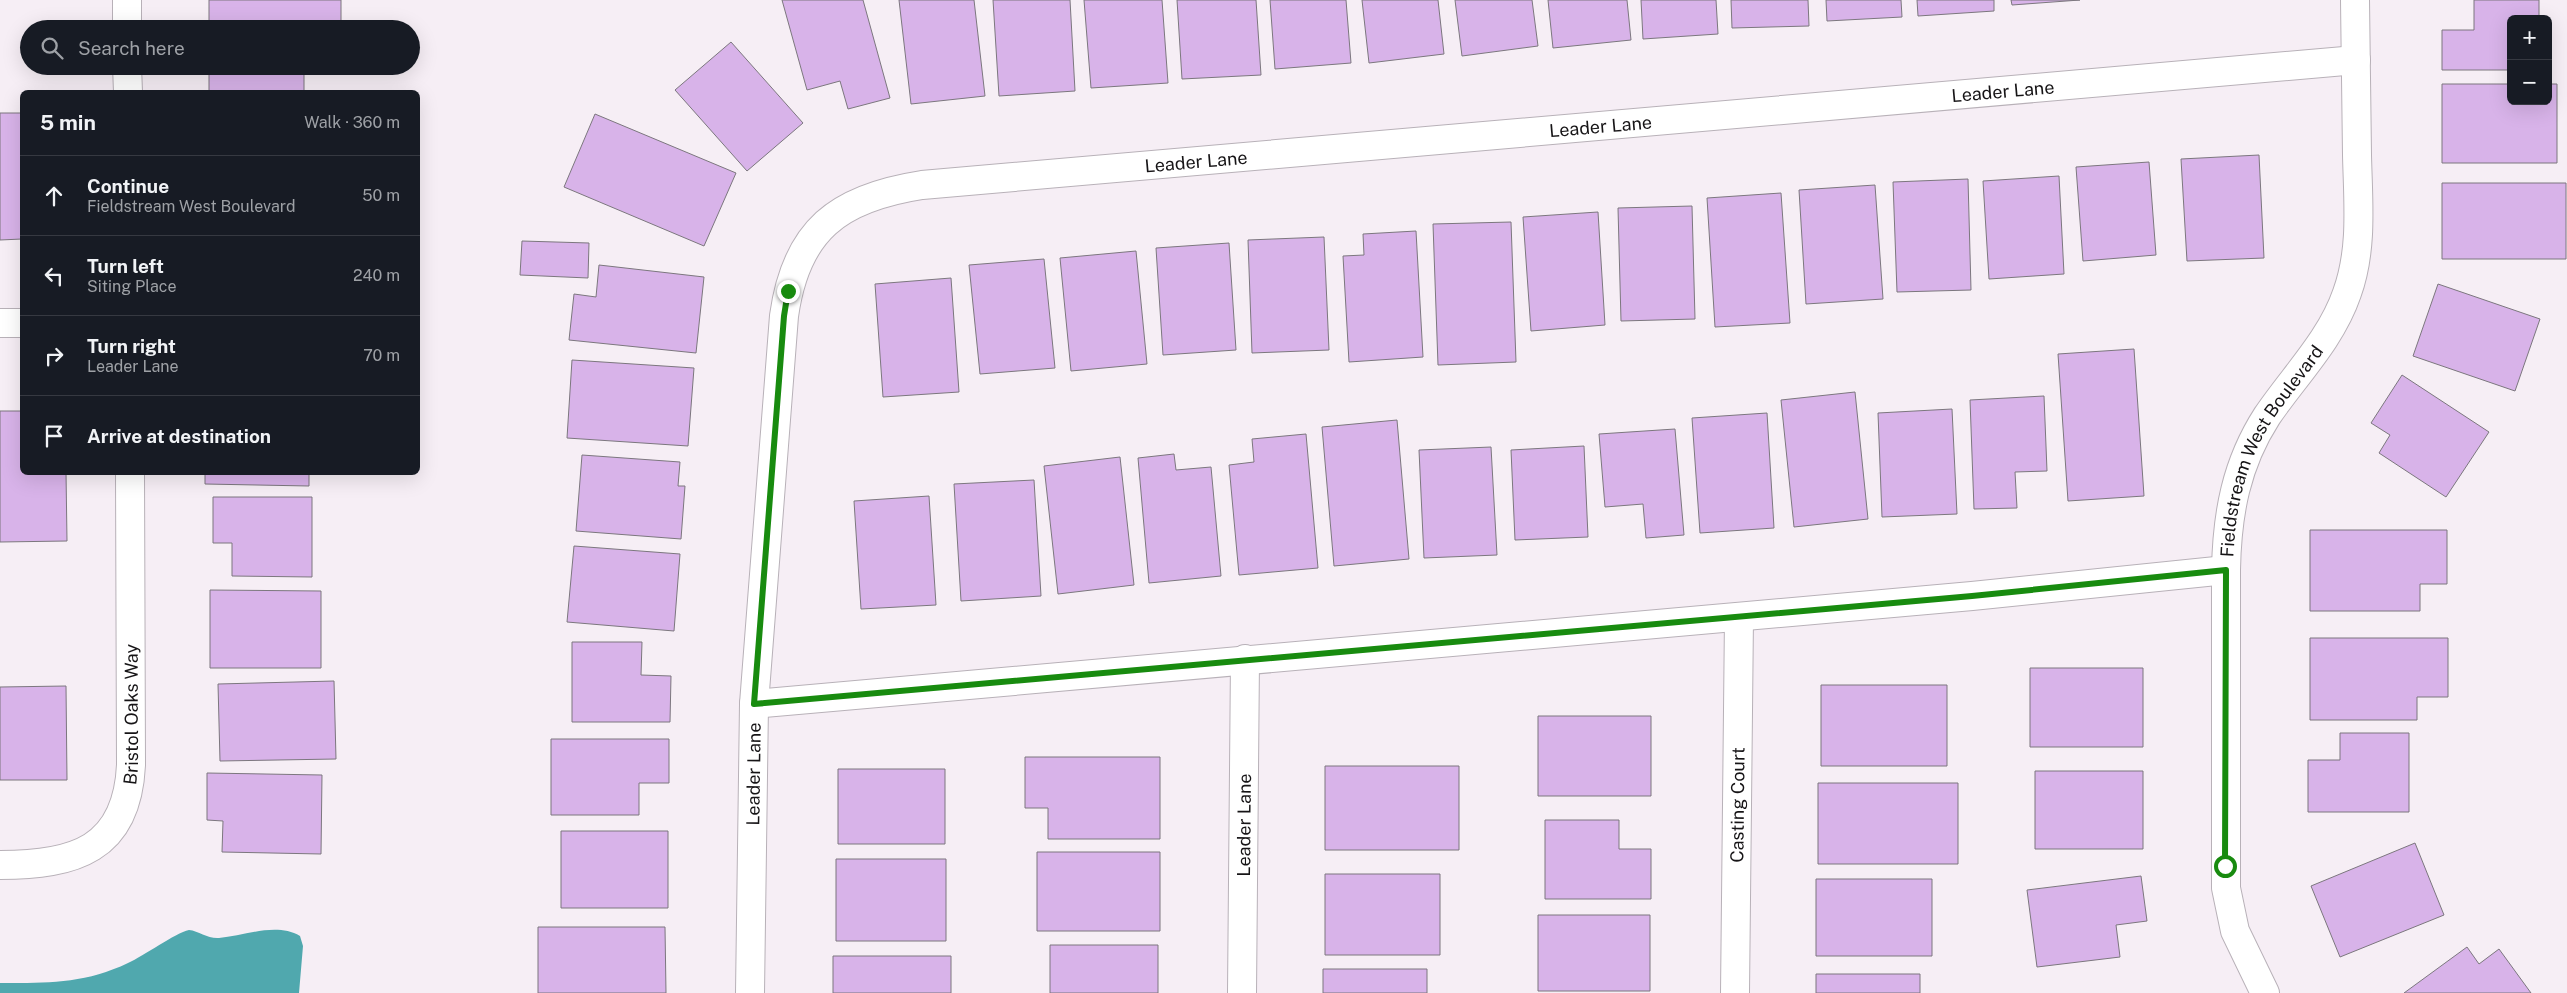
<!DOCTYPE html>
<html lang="en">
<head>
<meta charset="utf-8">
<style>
  :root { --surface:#171b24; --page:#20242c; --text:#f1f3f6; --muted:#9ea1a6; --line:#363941 }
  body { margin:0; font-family:"Public Sans",sans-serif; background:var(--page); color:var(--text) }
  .controls { position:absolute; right:15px; top:15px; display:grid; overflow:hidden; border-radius:8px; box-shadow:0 5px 20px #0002 }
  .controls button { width:45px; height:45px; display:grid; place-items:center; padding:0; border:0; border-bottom:1px solid var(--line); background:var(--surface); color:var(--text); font:25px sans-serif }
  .stop { position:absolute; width:15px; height:15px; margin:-11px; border:4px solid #188b0f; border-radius:50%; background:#fff }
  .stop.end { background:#188b0f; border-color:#fff; box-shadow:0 1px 5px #0008 }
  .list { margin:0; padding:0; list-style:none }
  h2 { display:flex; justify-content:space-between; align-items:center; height:65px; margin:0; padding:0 20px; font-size:21px }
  h2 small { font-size:16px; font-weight:400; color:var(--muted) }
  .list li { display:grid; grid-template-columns:32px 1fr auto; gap:15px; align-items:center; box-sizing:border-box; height:80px; padding:0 20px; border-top:1px solid var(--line) }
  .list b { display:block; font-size:19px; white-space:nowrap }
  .list p { margin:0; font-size:16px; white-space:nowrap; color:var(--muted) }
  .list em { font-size:16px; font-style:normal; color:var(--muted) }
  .icon { flex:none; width:28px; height:28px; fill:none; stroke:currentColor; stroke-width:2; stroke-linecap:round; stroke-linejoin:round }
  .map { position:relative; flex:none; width:2567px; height:993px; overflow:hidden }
  .search { position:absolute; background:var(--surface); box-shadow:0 5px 20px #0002; left:20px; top:20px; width:400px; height:55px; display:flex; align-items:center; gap:12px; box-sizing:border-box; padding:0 18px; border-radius:28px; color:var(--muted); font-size:19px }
  .panel { position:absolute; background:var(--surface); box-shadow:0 5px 20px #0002; left:20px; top:90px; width:400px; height:385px; border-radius:8px }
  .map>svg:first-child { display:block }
</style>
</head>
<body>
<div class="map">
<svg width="2567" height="993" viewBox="0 0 2567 993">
  <rect width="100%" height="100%" fill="#f6eef5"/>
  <path fill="#50a8ae" d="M 189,930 C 199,931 208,939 219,938 C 244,936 276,922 300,936 L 303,946 L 299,993 L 0,993 L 0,983 C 47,983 84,984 128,963 C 144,956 175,933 189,930 Z"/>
  <path fill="#d8b3e9" stroke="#7c777e" d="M 209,0 L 341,0 L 341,22 L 209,24 Z
    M 782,0 L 863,0 L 890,98 L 848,109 L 840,81 L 807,90 Z
    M 899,0 L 974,0 L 985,96 L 911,104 Z
    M 993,0 L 1070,0 L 1075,91 L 999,96 Z
    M 1084,0 L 1162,0 L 1168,83 L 1091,88 Z
    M 1177,0 L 1256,0 L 1261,75 L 1182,79 Z
    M 1270,0 L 1346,0 L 1351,63 L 1275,69 Z
    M 1362,0 L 1438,0 L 1444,54 L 1369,63 Z
    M 1455,0 L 1532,0 L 1538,46 L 1462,56 Z
    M 1548,0 L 1627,0 L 1631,40 L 1553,48 Z
    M 1641,0 L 1716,0 L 1718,34 L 1643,39 Z
    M 1731,0 L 1808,0 L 1809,26 L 1732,28 Z
    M 1826,0 L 1901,0 L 1902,17 L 1827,21 Z
    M 1917,0 L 1994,0 L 1994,11 L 1918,16 Z
    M 2011,0 L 2080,0 L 2012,5 Z
    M 2474,0 L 2539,0 L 2539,19 L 2511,19 L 2511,70 L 2442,70 L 2442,30 L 2474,30 Z
    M 731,42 L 803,123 L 747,171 L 675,90 Z
    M 209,66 L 304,66 L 304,92 L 209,92 Z
    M 2442,84 L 2511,84 L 2511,101 L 2548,101 L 2548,84 L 2557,84 L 2557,163 L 2442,163 Z
    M 0,113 L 22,113 L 22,239 L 0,240 Z
    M 595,114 L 736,173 L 704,246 L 564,187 Z
    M 2259,155 L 2264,258 L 2187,261 L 2181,159 Z
    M 2149,162 L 2156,255 L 2083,261 L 2076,167 Z
    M 2059,176 L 2064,274 L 1989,279 L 1983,181 Z
    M 1968,179 L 1971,290 L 1897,292 L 1893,182 Z
    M 2442,183 L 2566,183 L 2566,259 L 2442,259 Z
    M 1875,185 L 1883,299 L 1806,304 L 1799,190 Z
    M 1781,193 L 1790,323 L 1715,327 L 1707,198 Z
    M 1692,206 L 1695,319 L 1621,321 L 1618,208 Z
    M 1598,212 L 1605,325 L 1531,331 L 1523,217 Z
    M 1511,222 L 1516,362 L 1438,365 L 1433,224 Z
    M 1416,231 L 1423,357 L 1349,362 L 1343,256 L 1364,255 L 1363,234 Z
    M 1324,237 L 1329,350 L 1252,353 L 1248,240 Z
    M 522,241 L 589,243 L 588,278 L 520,275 Z
    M 1229,243 L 1236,350 L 1163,355 L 1156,248 Z
    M 1136,251 L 1147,364 L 1071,371 L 1060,258 Z
    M 1044,259 L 1055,368 L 980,374 L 969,265 Z
    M 599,265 L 704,277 L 696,353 L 569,340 L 574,294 L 596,297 Z
    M 951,278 L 959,392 L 883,397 L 875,284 Z
    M 2438,284 L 2540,319 L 2515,391 L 2413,356 Z
    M 2134,349 L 2144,496 L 2068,501 L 2058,354 Z
    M 572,360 L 694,368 L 688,446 L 567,438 Z
    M 2402,375 L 2489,432 L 2446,497 L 2379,453 L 2390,435 L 2371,423 Z
    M 1855,392 L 1868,519 L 1794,527 L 1781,400 Z
    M 2044,396 L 2047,471 L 2015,472 L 2017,508 L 1974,509 L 1970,400 Z
    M 1952,409 L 1957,514 L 1882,517 L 1878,413 Z
    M 0,411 L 22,411 L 22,472 L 66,472 L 67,541 L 0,542 Z
    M 1767,413 L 1774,528 L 1700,533 L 1692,418 Z
    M 1397,420 L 1409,559 L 1334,566 L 1322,427 Z
    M 1675,429 L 1684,535 L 1646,538 L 1643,504 L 1605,507 L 1599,434 Z
    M 1306,434 L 1318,568 L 1239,575 L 1229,465 L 1254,462 L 1252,439 Z
    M 1584,446 L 1588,537 L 1515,540 L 1511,450 Z
    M 1491,447 L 1497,555 L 1424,558 L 1419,450 Z
    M 1174,454 L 1176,470 L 1211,467 L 1221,576 L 1149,583 L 1138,458 Z
    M 582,455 L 680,462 L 678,486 L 685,486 L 681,539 L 576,531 Z
    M 1120,457 L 1134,585 L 1058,594 L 1044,466 Z
    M 205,472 L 309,472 L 309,486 L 205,484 Z
    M 1034,480 L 1041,596 L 961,601 L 954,484 Z
    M 929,496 L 936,605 L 861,609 L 854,501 Z
    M 213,497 L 312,497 L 312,577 L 232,576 L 232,543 L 213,543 Z
    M 2310,530 L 2447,530 L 2447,584 L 2420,584 L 2420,611 L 2310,611 Z
    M 574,546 L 680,554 L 674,631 L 567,622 Z
    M 210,590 L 321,591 L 321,668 L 210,668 Z
    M 2310,638 L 2448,638 L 2448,697 L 2417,697 L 2417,720 L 2310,720 Z
    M 572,642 L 642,642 L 641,675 L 671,676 L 670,722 L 572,722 Z
    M 2030,668 L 2143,668 L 2143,747 L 2030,747 Z
    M 334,681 L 336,759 L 220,761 L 218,684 Z
    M 1821,685 L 1947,685 L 1947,766 L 1821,766 Z
    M 66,686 L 67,780 L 0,780 L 0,687 Z
    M 1538,716 L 1651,716 L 1651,796 L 1538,796 Z
    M 2340,733 L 2409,733 L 2409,812 L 2308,812 L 2308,760 L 2340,760 Z
    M 551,739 L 669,739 L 669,783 L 639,783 L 639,815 L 551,815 Z
    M 1025,757 L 1160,757 L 1160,839 L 1048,839 L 1048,808 L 1025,808 Z
    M 1325,766 L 1459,766 L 1459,850 L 1325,850 Z
    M 838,769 L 945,769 L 945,844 L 838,844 Z
    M 2035,771 L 2143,771 L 2143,849 L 2035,849 Z
    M 207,773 L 322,775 L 321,854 L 222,852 L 223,821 L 207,820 Z
    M 1818,783 L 1958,783 L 1958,864 L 1818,864 Z
    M 1545,820 L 1619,820 L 1619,849 L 1651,849 L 1651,899 L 1545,899 Z
    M 561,831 L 668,831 L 668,908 L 561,908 Z
    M 2415,843 L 2444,915 L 2340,957 L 2311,886 Z
    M 1037,852 L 1160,852 L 1160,931 L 1037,931 Z
    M 836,859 L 946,859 L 946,941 L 836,941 Z
    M 1325,874 L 1440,874 L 1440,955 L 1325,955 Z
    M 2141,876 L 2147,921 L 2116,925 L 2120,957 L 2037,967 L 2027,890 Z
    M 1816,879 L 1932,879 L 1932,956 L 1816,956 Z
    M 1538,915 L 1650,915 L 1650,991 L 1538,991 Z
    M 538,927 L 665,927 L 666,993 L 538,993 Z
    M 1050,945 L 1158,945 L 1158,993 L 1050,993 Z
    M 2467,947 L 2479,964 L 2499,949 L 2531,993 L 2404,993 Z
    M 833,956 L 951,956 L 951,993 L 833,993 Z
    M 1323,969 L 1427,969 L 1427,993 L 1323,993 Z
    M 1816,974 L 1920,974 L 1920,993 L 1816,993 Z"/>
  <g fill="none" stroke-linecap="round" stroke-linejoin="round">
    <defs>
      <g id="minor">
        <path d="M 127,0 L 127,29"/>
        <path d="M 127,66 L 128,92"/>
        <path d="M 0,323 L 22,323"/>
        <path d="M 754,704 L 1972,596 L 2226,570"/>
        <path id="s1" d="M 0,865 C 74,865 127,850 131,765 L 130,472"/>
        <path id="s2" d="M 750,993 L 754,704 L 784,316 C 796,230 838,198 922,185 L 2356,60"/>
        <path id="s3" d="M 1242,993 L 1245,659"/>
        <path id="s4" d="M 1735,993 L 1739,617"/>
        <path id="s5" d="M 2265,993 L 2235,931 L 2226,888 L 2226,570 C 2227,514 2236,464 2267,416 C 2294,376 2331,340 2347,293 C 2363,249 2358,201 2357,155 C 2356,103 2356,52 2355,0"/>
      </g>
    </defs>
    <use href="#minor" stroke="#b8b1b8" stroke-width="30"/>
    <use href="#minor" stroke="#fff" stroke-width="28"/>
  </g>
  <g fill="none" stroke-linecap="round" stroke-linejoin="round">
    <path stroke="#188b0f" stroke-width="6" d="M 788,291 L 784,316 L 754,704 L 1972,596 L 2226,570 L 2225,866"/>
  </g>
  <g text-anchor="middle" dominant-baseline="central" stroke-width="4.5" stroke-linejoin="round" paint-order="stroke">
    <g font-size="18" fill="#161416" stroke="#fffdff">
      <text stroke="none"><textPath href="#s2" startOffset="1972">Leader Lane</textPath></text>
      <text stroke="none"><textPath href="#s2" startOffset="1568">Leader Lane</textPath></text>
      <text stroke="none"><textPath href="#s2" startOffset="1162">Leader Lane</textPath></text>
      <text stroke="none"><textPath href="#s5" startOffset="561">Fieldstream West Boulevard</textPath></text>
      <text stroke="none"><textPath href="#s1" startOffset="240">Bristol Oaks Way</textPath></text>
      <text stroke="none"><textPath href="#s2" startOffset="219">Leader Lane</textPath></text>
      <text stroke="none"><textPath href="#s4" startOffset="188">Casting Court</textPath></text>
      <text stroke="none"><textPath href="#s3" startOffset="168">Leader Lane</textPath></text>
    </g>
  </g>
</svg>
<div class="controls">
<button>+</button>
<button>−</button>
</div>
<div class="stop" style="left:2225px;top:866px"></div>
<div class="stop end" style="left:788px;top:291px"></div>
<div class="search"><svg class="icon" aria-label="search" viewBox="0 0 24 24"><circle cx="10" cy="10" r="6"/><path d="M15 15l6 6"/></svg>Search here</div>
<section class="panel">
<h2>5 min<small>Walk · 360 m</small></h2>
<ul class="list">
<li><svg class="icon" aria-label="ahead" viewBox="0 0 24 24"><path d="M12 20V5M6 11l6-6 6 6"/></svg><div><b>Continue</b><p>Fieldstream West Boulevard</p></div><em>50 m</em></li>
<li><svg class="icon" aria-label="left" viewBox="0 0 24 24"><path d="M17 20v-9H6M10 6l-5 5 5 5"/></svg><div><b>Turn left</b><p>Siting Place</p></div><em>240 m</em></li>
<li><svg class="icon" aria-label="right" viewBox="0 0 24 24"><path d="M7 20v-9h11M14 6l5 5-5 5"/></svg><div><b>Turn right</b><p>Leader Lane</p></div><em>70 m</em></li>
<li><svg class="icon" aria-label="arrive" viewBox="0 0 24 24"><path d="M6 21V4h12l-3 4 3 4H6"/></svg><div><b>Arrive at destination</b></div></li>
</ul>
</section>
</div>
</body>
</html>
